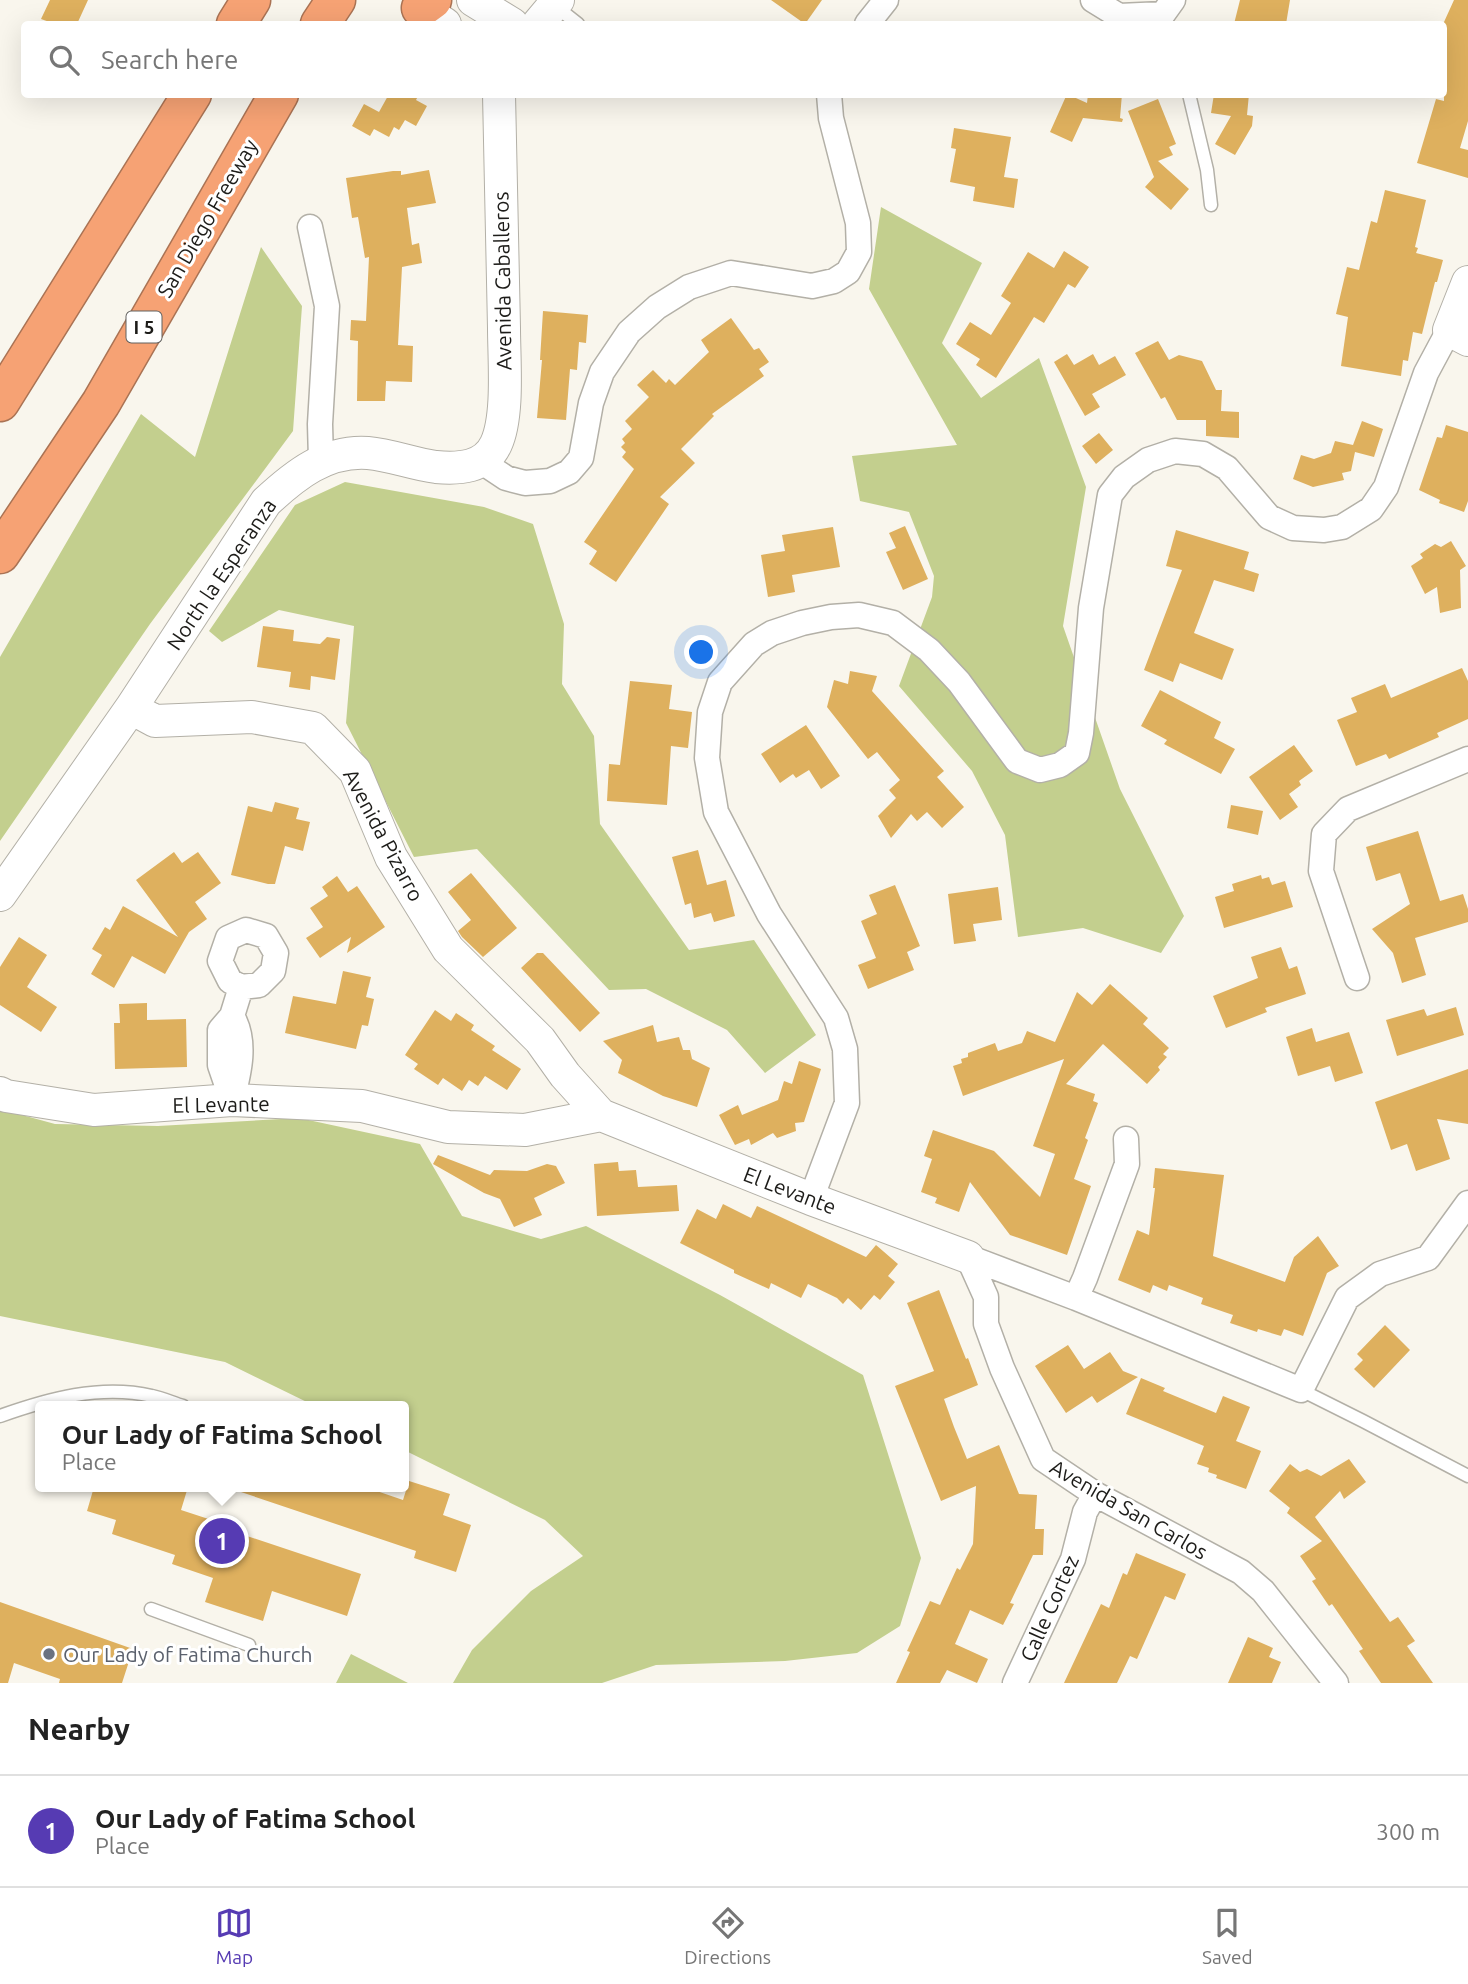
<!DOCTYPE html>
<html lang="en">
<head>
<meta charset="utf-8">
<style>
  :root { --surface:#fff; --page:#f2f2f2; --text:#222; --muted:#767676; --line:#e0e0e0; --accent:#563bb3 }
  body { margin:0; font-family:Ubuntu,sans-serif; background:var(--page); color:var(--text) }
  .you { position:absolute; left:702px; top:653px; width:24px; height:24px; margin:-18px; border:5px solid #fff; border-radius:50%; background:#1a73e8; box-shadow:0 0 0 10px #1a73e833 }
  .badge { display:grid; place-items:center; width:46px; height:46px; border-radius:50%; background:var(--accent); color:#fff; font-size:23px; font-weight:700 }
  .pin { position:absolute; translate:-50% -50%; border:4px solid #fff; box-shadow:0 2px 7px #0006 }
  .popup { position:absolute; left:35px; top:1401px; width:374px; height:91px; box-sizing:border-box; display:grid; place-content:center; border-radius:7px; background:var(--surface); filter:drop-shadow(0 2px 5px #0005); font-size:23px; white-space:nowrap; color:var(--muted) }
  .popup b { font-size:26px; color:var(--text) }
  .popup::after { content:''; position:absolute; left:50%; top:100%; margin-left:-14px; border:14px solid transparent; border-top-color:var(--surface) }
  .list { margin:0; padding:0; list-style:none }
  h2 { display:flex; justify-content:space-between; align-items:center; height:91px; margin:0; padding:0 28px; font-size:30px }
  h2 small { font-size:23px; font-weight:400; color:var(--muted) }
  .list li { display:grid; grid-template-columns:46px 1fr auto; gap:21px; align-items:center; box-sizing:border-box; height:112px; padding:0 28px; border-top:2px solid var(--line) }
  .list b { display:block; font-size:26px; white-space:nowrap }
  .list p { margin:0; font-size:23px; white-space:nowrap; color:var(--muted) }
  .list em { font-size:23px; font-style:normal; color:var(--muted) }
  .icon { flex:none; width:38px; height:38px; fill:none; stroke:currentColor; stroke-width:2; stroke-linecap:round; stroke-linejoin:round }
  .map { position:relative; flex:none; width:1468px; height:1683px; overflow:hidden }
  .search { position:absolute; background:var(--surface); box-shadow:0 7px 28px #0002; left:21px; right:21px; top:21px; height:77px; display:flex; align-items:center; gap:18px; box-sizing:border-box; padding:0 24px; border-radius:7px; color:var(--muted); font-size:26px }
  .sheet { height:203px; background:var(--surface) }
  nav { display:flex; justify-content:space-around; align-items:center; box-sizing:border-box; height:98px; border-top:2px solid var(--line); background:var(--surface); font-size:19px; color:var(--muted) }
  nav a { display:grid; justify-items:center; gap:4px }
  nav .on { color:var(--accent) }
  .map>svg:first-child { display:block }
</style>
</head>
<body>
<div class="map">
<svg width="1468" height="1683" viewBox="0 0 1468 1683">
  <rect width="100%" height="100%" fill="#f9f6ed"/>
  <path fill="#c3cf8e" d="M 881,207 L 982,263 L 942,343 L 981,398 L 1039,358 L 1086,487 L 1063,626 L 1120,789 L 1184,916 L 1161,953 L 1083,928 L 1018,937 L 1005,835 L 972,771 L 899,686 L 932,597 L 934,576 L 909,512 L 860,501 L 852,456 L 957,445 L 869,289 Z
    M 261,247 L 302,306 L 293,431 L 150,624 L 0,841 L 0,657 L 141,414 L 195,457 Z
    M 345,482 L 484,507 L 533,524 L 564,624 L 562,684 L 594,736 L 600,824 L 689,950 L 754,940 L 816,1035 L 765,1073 L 727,1030 L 646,989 L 609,990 L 477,849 L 414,857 L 346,723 L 354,626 L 279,610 L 222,642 L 209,631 L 295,505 Z
    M 0,1109 L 55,1124 L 158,1126 L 299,1118 L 420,1144 L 462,1216 L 541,1239 L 586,1226 L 720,1295 L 863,1375 L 921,1558 L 900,1626 L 857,1653 L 785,1661 L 656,1665 L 602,1683 L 453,1683 L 472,1650 L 531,1591 L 583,1556 L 545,1520 L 404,1450 L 404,1406 L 315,1406 L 225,1362 L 0,1316 Z
    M 351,1654 L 408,1683 L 336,1683 Z"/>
  <path fill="#deb05e" d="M 50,0 L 88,0 L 77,24 L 55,24 L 41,19 Z
    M 771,0 L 822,0 L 805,24 Z
    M 1240,0 L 1290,0 L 1286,24 L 1234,24 Z
    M 1454,0 L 1468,0 L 1468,121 L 1460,148 L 1468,150 L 1468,178 L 1417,163 L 1436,99 L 1444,101 L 1444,22 Z
    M 389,94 L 419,94 L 416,100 L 427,106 L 416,126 L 405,120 L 399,130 L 394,127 L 389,137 L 374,129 L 370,136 L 352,126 L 364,104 L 379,112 Z
    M 1067,94 L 1087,103 L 1088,94 L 1122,94 L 1120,118 L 1123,119 L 1122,122 L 1083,118 L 1072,142 L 1050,132 Z
    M 1214,94 L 1249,94 L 1247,115 L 1253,116 L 1252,126 L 1235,155 L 1215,144 L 1231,116 L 1211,113 Z
    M 1158,99 L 1176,144 L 1169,147 L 1173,155 L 1158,161 L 1189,189 L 1171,210 L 1145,187 L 1154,177 L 1128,111 Z
    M 954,128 L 1011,137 L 1004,177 L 1018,179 L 1014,208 L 973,201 L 975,187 L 950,182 L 956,149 L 951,148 Z
    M 429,170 L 436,203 L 407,208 L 412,245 L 419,243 L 422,263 L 402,267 L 398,345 L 413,346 L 412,382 L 386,381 L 385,401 L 357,401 L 358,341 L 350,340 L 351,320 L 366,321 L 369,257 L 365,258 L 358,217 L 352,218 L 346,178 L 393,171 L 401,171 L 401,175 Z
    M 1385,190 L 1426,200 L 1415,247 L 1418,248 L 1416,253 L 1443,260 L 1437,282 L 1435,282 L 1422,334 L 1413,332 L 1408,361 L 1403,360 L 1401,376 L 1341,366 L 1348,317 L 1336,314 L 1347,267 L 1359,270 L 1371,221 L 1377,223 Z
    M 1064,251 L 1089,267 L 1075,288 L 1068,284 L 1044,323 L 1034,317 L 996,378 L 976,365 L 980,359 L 956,344 L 970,322 L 991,335 L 1011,303 L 1001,296 L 1028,252 L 1054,268 Z
    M 543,311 L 588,315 L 586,343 L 579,342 L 577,370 L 570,369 L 566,420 L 537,418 L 542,360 L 540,360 Z
    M 731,318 L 754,350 L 759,348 L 769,362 L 759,369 L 764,376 L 712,414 L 714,416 L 681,449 L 695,463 L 660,497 L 669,504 L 616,582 L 589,564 L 597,551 L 584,542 L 634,469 L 622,457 L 626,452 L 621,447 L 625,443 L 622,439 L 632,429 L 625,421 L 649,397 L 637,385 L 653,370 L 666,383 L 669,379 L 675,385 L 709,352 L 701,340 Z
    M 1158,341 L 1169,360 L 1179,355 L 1202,361 L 1216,390 L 1222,390 L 1221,411 L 1239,412 L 1239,438 L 1206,436 L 1206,420 L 1177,420 L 1165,397 L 1161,399 L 1135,353 Z
    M 1067,354 L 1074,365 L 1093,354 L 1099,365 L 1115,356 L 1126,375 L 1092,394 L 1100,407 L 1085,416 L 1054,362 Z
    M 1362,421 L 1383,429 L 1374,457 L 1355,452 L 1351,471 L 1342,473 L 1344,480 L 1313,487 L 1293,479 L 1301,455 L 1314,459 L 1331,453 L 1335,441 L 1353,445 Z
    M 1446,425 L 1468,432 L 1468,501 L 1464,512 L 1439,503 L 1440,500 L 1419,490 L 1437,437 L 1442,438 Z
    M 1099,433 L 1113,450 L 1096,464 L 1082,446 Z
    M 905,526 L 928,579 L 903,590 L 886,552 L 896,548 L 889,533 Z
    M 833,527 L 840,567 L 792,575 L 795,592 L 768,597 L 761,555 L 785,551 L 782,535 Z
    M 1176,530 L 1249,552 L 1244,569 L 1259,574 L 1254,592 L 1214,580 L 1194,633 L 1234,649 L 1222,680 L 1180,663 L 1173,682 L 1144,670 L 1182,570 L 1166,566 Z
    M 1451,541 L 1466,566 L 1460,570 L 1461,608 L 1440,613 L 1437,587 L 1425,594 L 1411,566 L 1423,558 L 1420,554 L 1435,544 L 1441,547 Z
    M 263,626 L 294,630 L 293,641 L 320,644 L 327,637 L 340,639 L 335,680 L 311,676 L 310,690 L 289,687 L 291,672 L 257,667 Z
    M 1462,668 L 1468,681 L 1468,719 L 1437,733 L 1439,737 L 1389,759 L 1386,754 L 1356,766 L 1337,720 L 1357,712 L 1351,698 L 1385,684 L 1391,698 Z
    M 850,671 L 877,676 L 872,691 L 944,771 L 937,777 L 964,807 L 942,828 L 927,812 L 917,821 L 911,814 L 891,838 L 878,816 L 896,798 L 889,790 L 900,780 L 877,752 L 868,759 L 827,707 L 834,680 L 848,684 Z
    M 630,681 L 672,685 L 669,709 L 692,712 L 688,748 L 671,746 L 667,805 L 607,801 L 609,764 L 620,765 Z
    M 1160,690 L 1221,722 L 1214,738 L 1235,749 L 1221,774 L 1164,744 L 1167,740 L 1141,726 Z
    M 806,725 L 840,776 L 821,789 L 809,770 L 796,778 L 793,774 L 780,783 L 761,754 Z
    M 1294,745 L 1313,771 L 1299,781 L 1301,785 L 1289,794 L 1298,807 L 1280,820 L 1249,777 Z
    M 275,802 L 299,808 L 296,819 L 310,822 L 303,851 L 285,846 L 275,884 L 268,884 L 231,875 L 248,806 L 272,812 Z
    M 1231,805 L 1263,811 L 1258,835 L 1227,828 Z
    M 1418,831 L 1440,901 L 1463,894 L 1468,909 L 1468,922 L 1415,938 L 1426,975 L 1402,983 L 1393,953 L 1372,929 L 1410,904 L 1400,873 L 1376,881 L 1366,847 Z
    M 698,850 L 707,885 L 726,880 L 735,916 L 714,922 L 711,913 L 694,918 L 691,903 L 685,905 L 672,857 Z
    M 174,852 L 182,863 L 198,852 L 221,883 L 195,902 L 207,919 L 189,932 L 165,974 L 132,956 L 114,988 L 91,974 L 102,955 L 92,949 L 105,927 L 110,930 L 123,906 L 178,937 L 136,880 Z
    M 471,873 L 517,928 L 483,957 L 462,937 L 458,931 L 471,920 L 448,892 Z
    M 1261,875 L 1262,879 L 1269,877 L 1272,885 L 1285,881 L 1293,907 L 1224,928 L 1215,897 L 1234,891 L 1232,884 Z
    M 337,876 L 348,892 L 357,886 L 385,927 L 347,953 L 351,937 L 320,958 L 306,938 L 323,927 L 310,908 L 328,896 L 322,887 Z
    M 895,885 L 920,946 L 907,952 L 914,970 L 868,989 L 858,965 L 876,958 L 861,921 L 877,914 L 869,895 Z
    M 998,887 L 1002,920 L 973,924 L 976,941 L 954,944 L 948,894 Z
    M 19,937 L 47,955 L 27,987 L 57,1007 L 41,1032 L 0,1005 L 0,967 Z
    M 1281,947 L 1289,969 L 1297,966 L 1306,994 L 1265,1008 L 1267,1012 L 1226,1028 L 1213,996 L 1258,978 L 1251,957 Z
    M 537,953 L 543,953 L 600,1013 L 580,1032 L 521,968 Z
    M 343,971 L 371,977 L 366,997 L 374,999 L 368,1026 L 362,1025 L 356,1049 L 285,1033 L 293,996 L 336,1004 Z
    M 1110,984 L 1148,1018 L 1143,1024 L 1169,1048 L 1163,1054 L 1167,1057 L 1158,1067 L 1160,1070 L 1147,1084 L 1103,1044 L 1066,1084 L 1095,1094 L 1093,1101 L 1098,1103 L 1085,1138 L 1088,1140 L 1074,1179 L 1091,1186 L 1067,1255 L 1010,1235 L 970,1182 L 959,1212 L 935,1203 L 937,1198 L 921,1192 L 932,1159 L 924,1156 L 933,1130 L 994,1151 L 1040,1197 L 1055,1154 L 1033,1146 L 1064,1059 L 963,1096 L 953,1066 L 962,1063 L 961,1059 L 968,1057 L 968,1053 L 995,1043 L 998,1051 L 1022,1043 L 1027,1031 L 1055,1042 L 1077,992 L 1092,1005 Z
    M 147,1003 L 147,1020 L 186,1019 L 187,1067 L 115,1069 L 114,1023 L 120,1023 L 119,1004 Z
    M 1456,1007 L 1464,1035 L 1397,1056 L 1386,1020 L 1424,1009 L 1427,1016 Z
    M 435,1010 L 451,1021 L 456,1013 L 474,1025 L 471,1030 L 495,1046 L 492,1050 L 521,1069 L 507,1090 L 485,1076 L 478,1086 L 469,1080 L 462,1091 L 443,1078 L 438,1085 L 414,1069 L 418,1064 L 405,1055 Z
    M 653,1025 L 657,1042 L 679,1037 L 683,1050 L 690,1050 L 692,1059 L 710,1068 L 697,1107 L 663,1096 L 618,1073 L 622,1060 L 603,1041 Z
    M 1312,1028 L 1316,1042 L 1349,1032 L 1363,1073 L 1335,1082 L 1330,1066 L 1298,1076 L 1286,1037 Z
    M 799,1061 L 821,1069 L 804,1122 L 795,1123 L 796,1131 L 777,1138 L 773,1133 L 751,1145 L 749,1139 L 735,1145 L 719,1115 L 738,1105 L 742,1115 L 778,1100 L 784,1081 L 792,1084 Z
    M 1468,1069 L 1468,1124 L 1437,1119 L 1450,1159 L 1416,1171 L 1407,1144 L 1391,1150 L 1375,1102 Z
    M 438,1155 L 490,1175 L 494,1170 L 527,1171 L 547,1164 L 556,1166 L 565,1183 L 534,1198 L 542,1215 L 514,1227 L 500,1199 L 484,1193 L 433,1164 Z
    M 618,1162 L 619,1171 L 636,1170 L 638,1187 L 677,1185 L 679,1211 L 597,1216 L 594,1164 Z
    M 1155,1168 L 1224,1175 L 1213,1256 L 1285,1282 L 1294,1257 L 1318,1236 L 1339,1266 L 1327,1273 L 1303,1336 L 1284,1329 L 1281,1336 L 1258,1329 L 1257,1332 L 1230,1323 L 1233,1315 L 1201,1304 L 1203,1298 L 1169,1285 L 1167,1291 L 1153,1285 L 1150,1293 L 1118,1280 L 1137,1230 L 1149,1235 L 1155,1188 L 1153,1188 Z
    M 723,1204 L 751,1218 L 757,1206 L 866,1257 L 876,1245 L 898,1264 L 888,1276 L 895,1282 L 880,1300 L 874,1295 L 861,1310 L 848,1298 L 843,1304 L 837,1298 L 808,1284 L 801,1298 L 771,1283 L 769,1289 L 734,1273 L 734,1270 L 680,1243 L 697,1209 L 716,1219 Z
    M 939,1290 L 966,1359 L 968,1358 L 978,1385 L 944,1399 L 954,1427 L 967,1459 L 999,1445 L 1019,1494 L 1037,1495 L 1035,1529 L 1044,1529 L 1043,1555 L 1033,1555 L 1010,1603 L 1014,1604 L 1003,1625 L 970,1610 L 955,1644 L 988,1659 L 977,1683 L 947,1670 L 940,1683 L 896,1683 L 910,1652 L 907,1651 L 930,1601 L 940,1605 L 957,1568 L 960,1570 L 973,1544 L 976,1486 L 941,1501 L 895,1386 L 934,1371 L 907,1303 Z
    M 1385,1325 L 1410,1350 L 1374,1388 L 1354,1369 L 1363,1360 L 1357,1354 Z
    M 1068,1345 L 1084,1369 L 1110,1352 L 1123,1371 L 1138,1377 L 1097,1403 L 1092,1396 L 1066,1413 L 1035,1366 Z
    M 1141,1378 L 1165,1388 L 1163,1391 L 1216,1413 L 1223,1396 L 1250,1407 L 1236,1441 L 1261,1451 L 1246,1489 L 1216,1478 L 1217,1475 L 1208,1472 L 1209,1468 L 1197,1464 L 1204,1446 L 1126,1414 Z
    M 1349,1459 L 1366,1482 L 1344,1499 L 1340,1491 L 1315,1517 L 1390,1622 L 1398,1617 L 1415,1641 L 1407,1646 L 1433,1683 L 1381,1683 L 1359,1651 L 1363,1649 L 1332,1604 L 1329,1606 L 1312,1581 L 1316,1579 L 1300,1556 L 1322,1541 L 1287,1513 L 1290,1508 L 1269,1491 L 1290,1464 L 1300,1472 L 1307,1469 L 1321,1476 Z
    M 409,1481 L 450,1494 L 443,1515 L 471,1525 L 456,1572 L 414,1558 L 416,1551 L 235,1490 L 235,1487 L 365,1487 L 403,1500 Z
    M 94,1487 L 188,1487 L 181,1510 L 236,1528 L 235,1532 L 361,1574 L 347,1616 L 272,1591 L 263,1621 L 205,1602 L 213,1578 L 172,1564 L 175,1555 L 112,1534 L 116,1520 L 87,1511 Z
    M 1136,1553 L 1186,1574 L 1175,1600 L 1165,1596 L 1137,1659 L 1130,1656 L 1117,1683 L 1064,1683 L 1101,1604 L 1109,1608 L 1123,1573 L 1127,1575 Z
    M 0,1602 L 133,1649 L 122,1683 L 59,1683 L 60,1679 L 14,1663 L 8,1683 L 0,1683 Z
    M 1248,1637 L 1273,1648 L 1269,1657 L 1281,1662 L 1272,1683 L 1228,1683 Z"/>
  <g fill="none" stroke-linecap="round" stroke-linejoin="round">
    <defs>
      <path id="service" d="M 554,5 L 578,24
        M 1189,94 L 1207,170 L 1211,205
        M 1301,1390 L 1363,1421 L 1468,1476
        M 0,1416 C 48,1399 100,1384 152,1396 C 162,1398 173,1403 183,1406
        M 151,1609 L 249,1645"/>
      <path id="minor" d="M 1093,0 L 1119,16 L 1163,14 L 1173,0
        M 867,24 L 886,0
        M 310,227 L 327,306 L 320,424 L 321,460
        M 482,462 L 506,478 L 525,483 L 550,481 L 569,472 L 581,458 L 591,403 L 602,372 L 629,332 L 657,307 L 689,287 L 731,273 L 812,286 L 834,281 L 848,272 L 859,252 L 858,223 L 831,118 L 829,94
        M 246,930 L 266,936 L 276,953 L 273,971 L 259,985 L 241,987 L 230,981 L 220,961 L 228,938 Z
        M 1357,978 L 1321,871 L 1324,834 L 1348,809 L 1468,759
        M 232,1100 L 220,1065 L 220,1030 L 232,1016 L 241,987
        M 232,1100 C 239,1073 247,1041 232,1016
        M 811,1199 L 847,1103 L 845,1049 L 836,1018 L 769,914 L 716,812 L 707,758 L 710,712 L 720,682 L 754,644 L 772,633 L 802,623 L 831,617 L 859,615 L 893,623 L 929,650 L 959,682 L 1017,761 L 1040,770 L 1060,765 L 1077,753 L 1081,733 L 1091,608 L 1110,495 L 1124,477 L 1148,460 L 1175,451 L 1203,454 L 1227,468 L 1269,517 L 1293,528 L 1324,530 L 1342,527 L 1371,509 L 1386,487 L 1426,373 L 1449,330
        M 968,1257 L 1076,1298 L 1301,1390 L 1347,1298 L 1380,1274 L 1428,1258 L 1468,1203
        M 968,1257 L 986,1297 L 986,1324 L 1002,1368 L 1043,1459 L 1095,1494 L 1241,1572 L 1263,1591 L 1336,1683
        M 1076,1298 L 1085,1278 L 1127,1164 L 1126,1139
        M 1015,1683 L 1073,1559 L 1085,1512 L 1095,1494"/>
      <path id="tertiary" d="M 473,0 L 512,24
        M 421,8 L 445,24
        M 538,24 L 558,0
        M 1468,282 L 1449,330 L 1468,340
        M 131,708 L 155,721 L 252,717 L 313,728 L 355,771 L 391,857 L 448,949 L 540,1040 L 565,1075 L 601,1115
        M 0,895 L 131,708 L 266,502 C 295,475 326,450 368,453 C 391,455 413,464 436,467 C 459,469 485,468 496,444 C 509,416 504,360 504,328 C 502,250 501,172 499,94
        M 0,1093 L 6,1096 L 94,1110 L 232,1100 L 362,1106 L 448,1127 L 525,1130 L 601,1115 L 811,1199 L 968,1257"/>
      <path id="motorway" d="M 421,8 L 432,0
        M 236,24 L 251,0
        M 320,24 L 336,0
        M 0,402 L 192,94
        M 0,554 L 101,403 L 279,94"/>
    </defs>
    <use href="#service" stroke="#b3b0a7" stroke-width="15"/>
    <use href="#minor" stroke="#b3b0a7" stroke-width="27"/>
    <use href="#tertiary" stroke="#b3b0a7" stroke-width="34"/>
    <use href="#motorway" stroke="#aa7354" stroke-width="41"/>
    <use href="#service" stroke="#fff" stroke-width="12"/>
    <use href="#minor" stroke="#fff" stroke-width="24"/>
    <use href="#tertiary" stroke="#fff" stroke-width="32"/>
    <use href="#motorway" stroke="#f6a274" stroke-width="38"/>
  </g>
  <circle fill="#6b7280" stroke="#fff" stroke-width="2.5" cx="49" cy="1654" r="7"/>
  <g text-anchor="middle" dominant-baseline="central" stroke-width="6" stroke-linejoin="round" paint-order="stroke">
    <rect fill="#fff" stroke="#61605e" stroke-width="2" x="126.5" y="311.5" width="35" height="31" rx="5"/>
    <g font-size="19" font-weight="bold" fill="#1d1c19">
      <text x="144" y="327">I 5</text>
    </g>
    <g font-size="21" fill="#1d1c19" stroke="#fff">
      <text transform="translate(207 218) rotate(-60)">San Diego Freeway</text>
      <text transform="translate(502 281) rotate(-91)">Avenida Caballeros</text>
      <text transform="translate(221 574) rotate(-56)">North la Esperanza</text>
      <text transform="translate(384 835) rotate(62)">Avenida Pizarro</text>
      <text transform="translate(221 1104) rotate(-1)">El Levante</text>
      <text transform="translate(790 1190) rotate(21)">El Levante</text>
      <text transform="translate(1129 1509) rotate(30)">Avenida San Carlos</text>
      <text transform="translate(1049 1608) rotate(-66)">Calle Cortez</text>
    </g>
    <g font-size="21" fill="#5b616d" stroke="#fff" text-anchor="start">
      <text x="63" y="1654">Our Lady of Fatima Church</text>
    </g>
  </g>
</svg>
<div class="you"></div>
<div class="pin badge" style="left:222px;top:1541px">1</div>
<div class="popup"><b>Our Lady of Fatima School</b>Place</div>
<div class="search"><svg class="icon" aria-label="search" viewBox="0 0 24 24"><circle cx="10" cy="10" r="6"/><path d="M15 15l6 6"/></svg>Search here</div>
</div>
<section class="sheet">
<h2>Nearby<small></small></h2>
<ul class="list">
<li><span class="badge">1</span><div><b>Our Lady of Fatima School</b><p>Place</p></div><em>300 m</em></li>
</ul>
</section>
<nav>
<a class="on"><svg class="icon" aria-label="map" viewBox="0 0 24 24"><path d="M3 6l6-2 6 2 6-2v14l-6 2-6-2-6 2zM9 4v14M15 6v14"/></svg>Map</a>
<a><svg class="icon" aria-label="directions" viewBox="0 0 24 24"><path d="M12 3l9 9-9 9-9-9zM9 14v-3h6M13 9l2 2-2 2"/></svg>Directions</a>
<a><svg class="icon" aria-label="saved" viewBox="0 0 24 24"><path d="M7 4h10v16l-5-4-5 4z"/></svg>Saved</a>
</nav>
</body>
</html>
